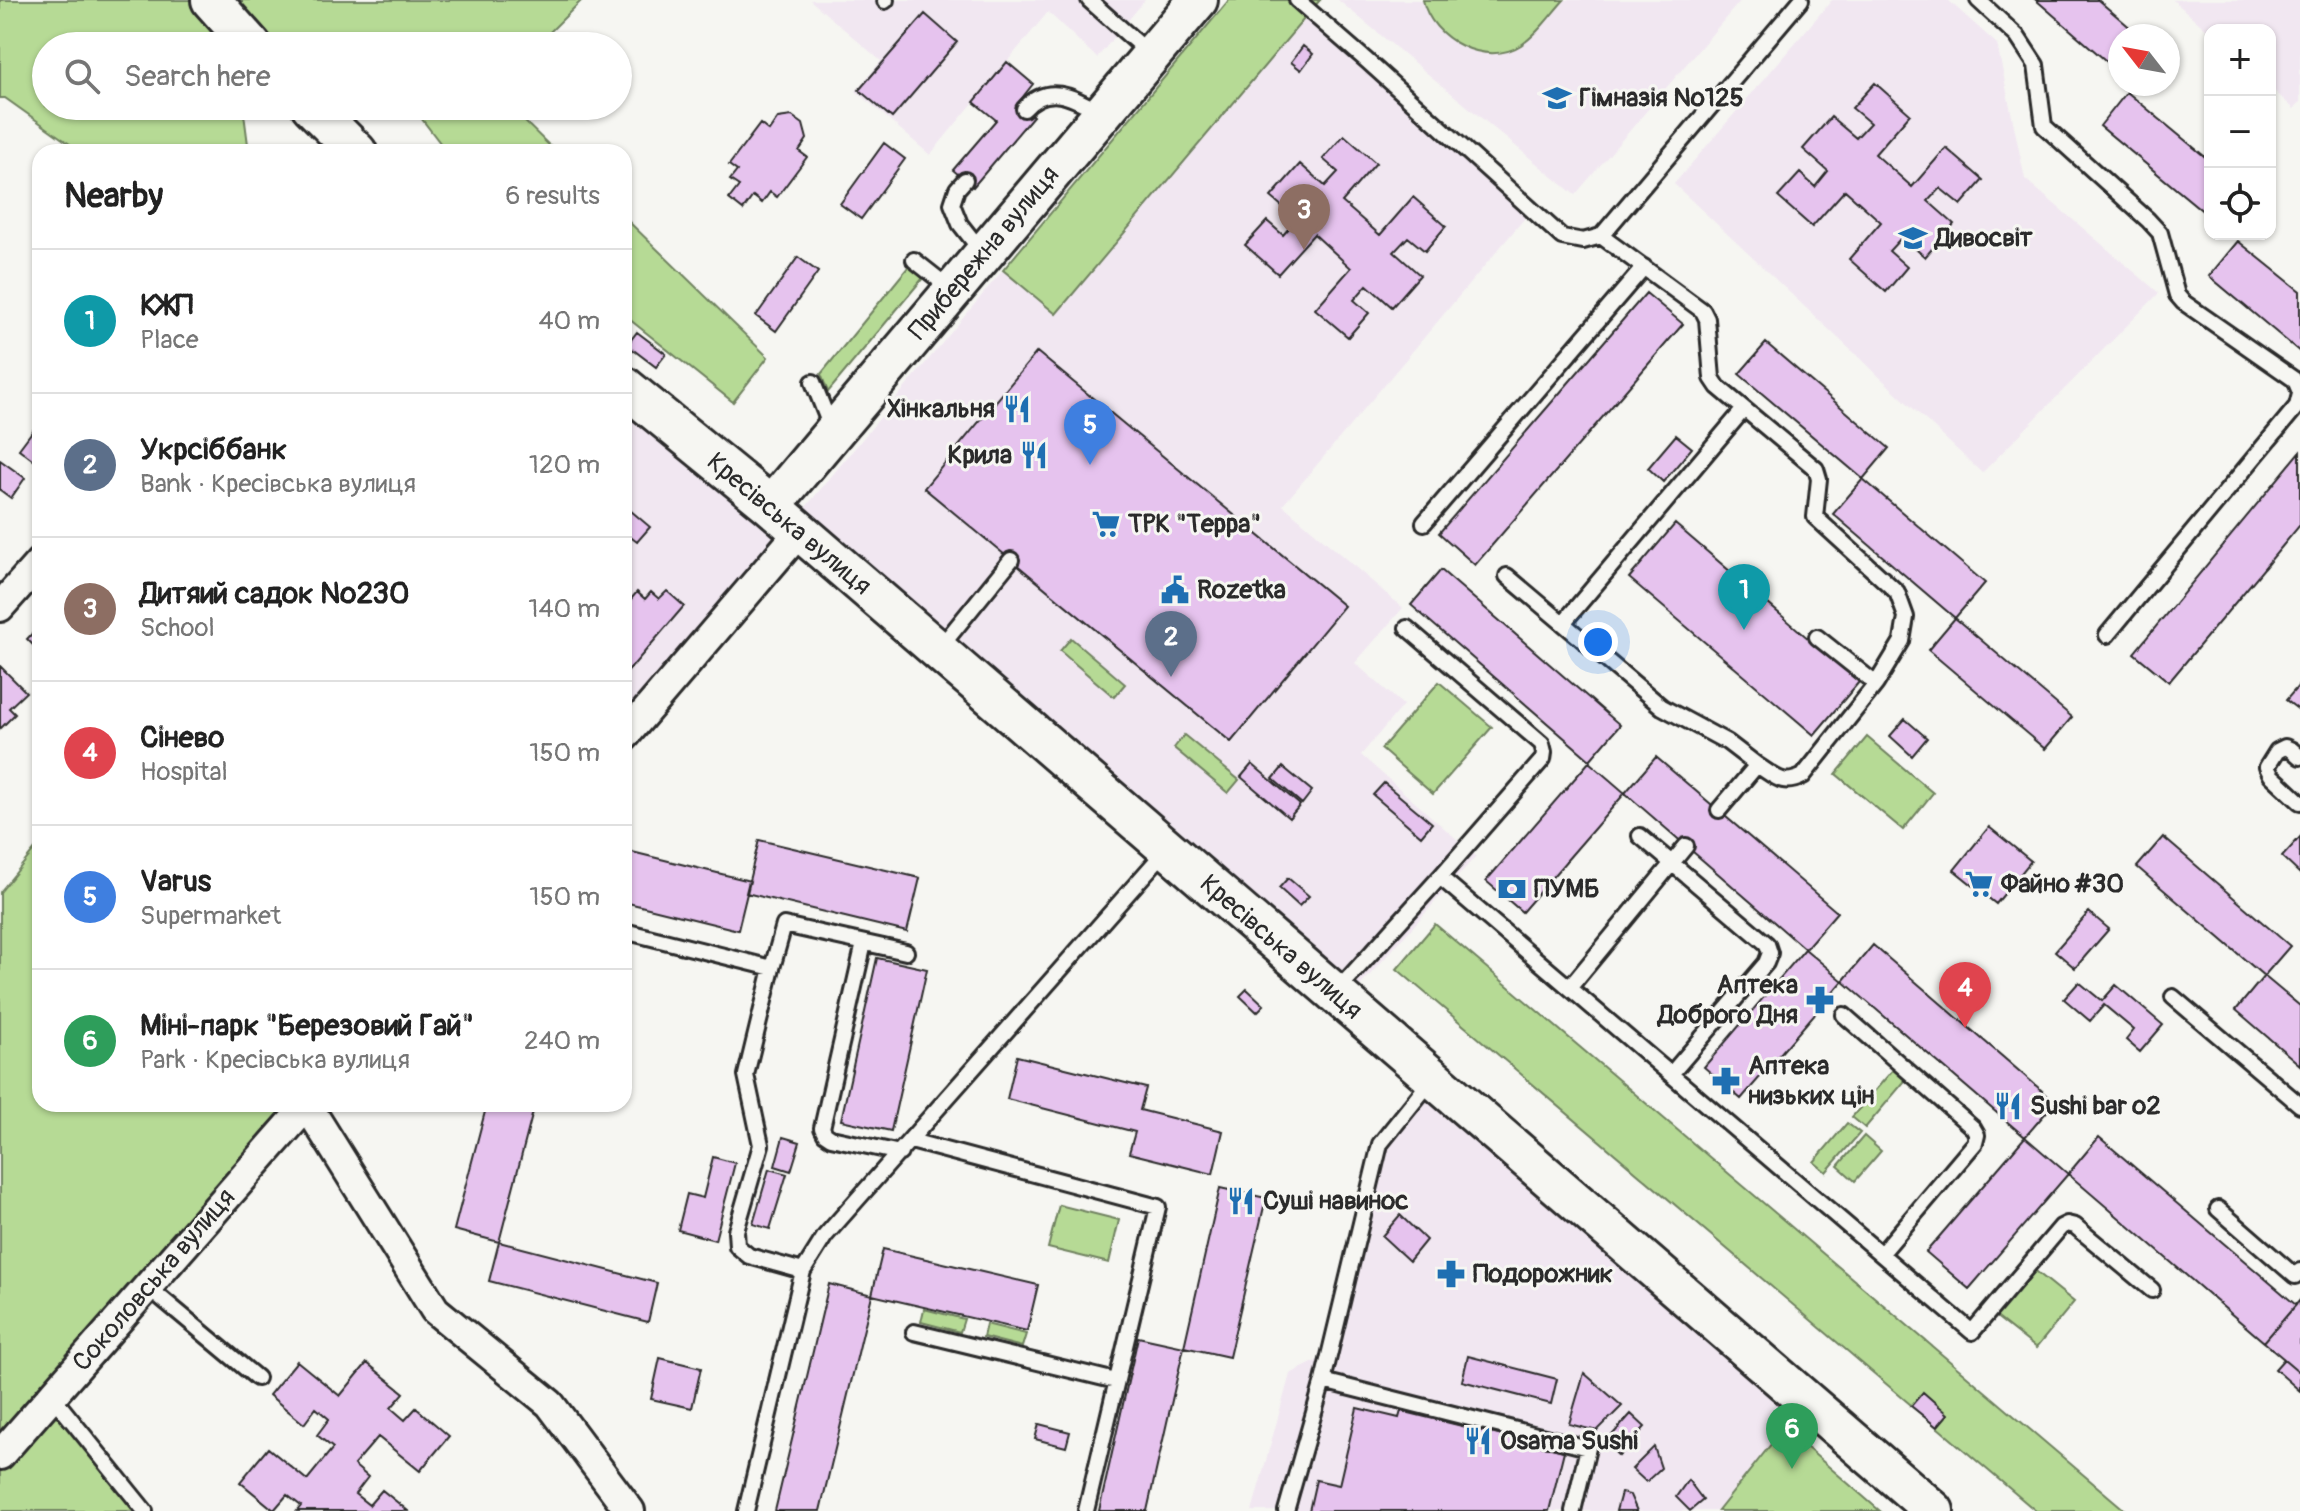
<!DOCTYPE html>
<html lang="en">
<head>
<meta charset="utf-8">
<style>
  :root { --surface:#fff; --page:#f2f2f2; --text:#222; --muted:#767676; --line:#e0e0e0; --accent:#0b8043 }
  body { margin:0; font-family:Pangolin,sans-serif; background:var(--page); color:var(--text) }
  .controls { position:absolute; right:24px; top:24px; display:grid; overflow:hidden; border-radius:16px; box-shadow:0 2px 6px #0004 }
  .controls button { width:72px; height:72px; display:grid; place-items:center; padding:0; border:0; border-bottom:2px solid var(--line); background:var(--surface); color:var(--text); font:40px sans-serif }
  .compass { position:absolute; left:2108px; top:24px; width:72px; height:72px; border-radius:50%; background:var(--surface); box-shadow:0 2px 6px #0004; rotate:301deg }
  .you { position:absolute; left:1598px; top:642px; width:28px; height:28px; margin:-20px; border:6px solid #fff; border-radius:50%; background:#1a73e8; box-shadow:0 0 0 12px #1a73e833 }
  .badge { display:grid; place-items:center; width:52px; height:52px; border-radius:50%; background:var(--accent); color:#fff; font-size:26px; font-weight:700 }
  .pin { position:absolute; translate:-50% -66px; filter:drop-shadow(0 2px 4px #0008) }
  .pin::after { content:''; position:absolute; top:42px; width:28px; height:24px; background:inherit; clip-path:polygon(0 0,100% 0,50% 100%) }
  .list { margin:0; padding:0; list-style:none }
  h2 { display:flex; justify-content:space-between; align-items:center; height:104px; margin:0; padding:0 32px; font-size:34px }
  h2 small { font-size:26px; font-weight:400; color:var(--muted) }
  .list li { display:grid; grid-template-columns:52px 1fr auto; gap:24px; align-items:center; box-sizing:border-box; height:144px; padding:0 32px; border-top:2px solid var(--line) }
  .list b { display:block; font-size:30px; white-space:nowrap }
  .list p { margin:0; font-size:26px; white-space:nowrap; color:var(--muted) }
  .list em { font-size:26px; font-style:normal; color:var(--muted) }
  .icon { flex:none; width:44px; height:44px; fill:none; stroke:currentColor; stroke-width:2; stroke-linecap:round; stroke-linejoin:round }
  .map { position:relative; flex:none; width:2300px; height:1511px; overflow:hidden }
  .search { position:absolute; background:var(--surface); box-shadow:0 2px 6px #0004; left:32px; top:32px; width:600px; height:88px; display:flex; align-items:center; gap:20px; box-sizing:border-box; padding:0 28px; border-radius:44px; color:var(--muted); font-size:30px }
  .panel { position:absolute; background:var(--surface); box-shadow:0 2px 6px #0004; left:32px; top:144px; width:600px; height:968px; border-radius:24px }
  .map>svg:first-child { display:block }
</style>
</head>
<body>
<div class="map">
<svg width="2300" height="1511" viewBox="0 0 2300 1511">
  <rect width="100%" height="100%" fill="#f6f6f2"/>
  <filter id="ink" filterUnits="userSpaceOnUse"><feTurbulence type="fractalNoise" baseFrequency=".0125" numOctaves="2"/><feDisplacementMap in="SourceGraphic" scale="16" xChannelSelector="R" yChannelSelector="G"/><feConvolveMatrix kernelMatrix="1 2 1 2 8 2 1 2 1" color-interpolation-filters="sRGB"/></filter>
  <g filter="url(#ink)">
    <path fill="#f1e7f1" d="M 810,0 L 1145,0 L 1097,58 L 1048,12 L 930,155 L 856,91 L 881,61 Z
      M 1338,0 L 1741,0 L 1575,195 Z
      M 1832,0 L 1948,0 L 1997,44 L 2025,179 L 2159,293 L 1982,473 L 1674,184 Z
      M 2173,0 L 2300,0 L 2300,102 L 2294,109 L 2270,87 L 2270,30 L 2210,30 L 2210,33 Z
      M 1308,14 L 1535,206 L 1283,505 L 1403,608 L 1355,663 L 1403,705 L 1361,755 L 1476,856 L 1352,995 L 800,514 L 1003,270 L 1056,313 Z
      M 624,386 L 800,531 L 624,737 Z
      M 1433,1078 L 1804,1399 L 1784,1428 L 1718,1511 L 1252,1511 L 1290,1374 L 1328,1355 L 1380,1144 Z"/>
    <path fill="#b6da95" stroke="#708260" stroke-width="2" d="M 0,0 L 582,0 L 536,46 L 46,46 L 46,106 L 250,106 L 244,114 L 249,152 L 81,152 L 5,98 L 0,98 Z
      M 1229,0 L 1320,0 L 1056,314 L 1003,270 Z
      M 1423,0 L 1564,0 C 1551,14 1538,34 1521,45 C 1486,68 1431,39 1423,0 Z
      M 412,106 L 509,106 L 556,152 L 447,152 Z
      M 624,217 L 768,357 L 733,402 L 624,315 Z
      M 909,266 L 923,278 L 828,392 L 821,374 Z
      M 1071,638 L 1125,684 L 1114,697 L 1060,651 Z
      M 1439,682 L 1492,727 L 1433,794 L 1381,749 Z
      M 1184,735 L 1239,780 L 1228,793 L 1174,748 Z
      M 1867,737 L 1933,793 L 1903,830 L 1836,774 Z
      M 40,843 L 40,1104 L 308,1104 L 52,1396 L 146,1511 L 0,1511 L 0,892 Z
      M 1435,924 L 2126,1511 L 2036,1511 L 1397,969 Z
      M 1897,1065 L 1910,1075 L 1865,1128 L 1852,1117 Z
      M 1847,1123 L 1860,1133 L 1826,1172 L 1814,1162 Z
      M 1864,1136 L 1881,1151 L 1855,1181 L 1838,1166 Z
      M 1059,1205 L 1119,1220 L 1109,1263 L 1048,1248 Z
      M 2032,1268 L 2074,1302 L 2036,1348 L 1994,1315 Z
      M 924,1309 L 964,1319 L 960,1332 L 921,1322 Z
      M 986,1324 L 1026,1334 L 1022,1347 L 983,1337 Z
      M 1784,1428 L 1880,1511 L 1718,1511 Z"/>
    <path fill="#e6c3ee" stroke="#2b2b2b" stroke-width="2" d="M 2036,0 L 2098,0 L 2140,36 L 2120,36 L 2120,73 Z
      M 925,14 L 957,42 L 892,118 L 859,90 Z
      M 1303,46 L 1313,54 L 1301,70 L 1291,62 Z
      M 1007,62 L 1033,84 L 1018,103 L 1033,116 L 973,187 L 953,170 L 996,120 L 974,102 Z
      M 1875,83 L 1910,114 L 1875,154 L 1912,187 L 1946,148 L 1983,180 L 1961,205 L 1940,188 L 1928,201 L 1954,224 L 1925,257 L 1902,237 L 1889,251 L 1907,267 L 1886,292 L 1849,259 L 1881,222 L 1845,190 L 1812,227 L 1778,197 L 1800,173 L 1815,187 L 1828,171 L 1803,149 L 1831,117 L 1856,138 L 1870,123 L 1852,108 Z
      M 2127,92 L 2210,161 L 2210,217 L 2100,126 Z
      M 792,116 L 803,124 L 807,139 L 799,151 L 807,157 L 777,197 L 770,192 L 762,203 L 753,196 L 743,210 L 729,199 L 739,186 L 730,180 L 737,171 L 729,165 L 760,124 L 769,131 L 778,118 Z
      M 1344,135 L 1376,163 L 1342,202 L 1380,235 L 1413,197 L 1446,226 L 1425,251 L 1408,237 L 1394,252 L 1420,275 L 1392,307 L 1367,285 L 1354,300 L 1369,313 L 1348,337 L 1315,309 L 1351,268 L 1314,234 L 1278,274 L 1245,245 L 1267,221 L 1283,235 L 1297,219 L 1271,197 L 1300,164 L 1325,186 L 1338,172 L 1323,159 Z
      M 884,143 L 905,159 L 861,219 L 840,204 Z
      M 2238,241 L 2300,291 L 2300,352 L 2209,276 Z
      M 798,257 L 818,272 L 776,331 L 756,316 Z
      M 1646,293 L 1683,324 L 1475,565 L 1439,533 Z
      M 637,332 L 666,354 L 656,367 L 627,345 Z
      M 1766,343 L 1889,448 L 1863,479 L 1739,374 Z
      M 1037,352 L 1344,606 L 1231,742 L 924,488 Z
      M 40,421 L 40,465 L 19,449 Z
      M 1676,435 L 1692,448 L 1663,482 L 1648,468 Z
      M 2300,452 L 2300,525 L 2169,682 L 2134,653 Z
      M 0,460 L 25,478 L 11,498 L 0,490 Z
      M 1863,479 L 1985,583 L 1955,618 L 1833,514 Z
      M 624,505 L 650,527 L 637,542 L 624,532 Z
      M 1675,524 L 1859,682 L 1814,735 L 1629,578 Z
      M 1441,570 L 1620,725 L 1590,760 L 1411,605 Z
      M 667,591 L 684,606 L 624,676 L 624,607 L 637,592 L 645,599 L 651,592 L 659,599 Z
      M 1955,618 L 2072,717 L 2045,749 L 1928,650 Z
      M 40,625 L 40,652 L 27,639 Z
      M 0,666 L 26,692 L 9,708 L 15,714 L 0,729 Z
      M 2300,684 L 2300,711 L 2286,700 Z
      M 1905,719 L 1927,738 L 1912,756 L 1890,736 Z
      M 1656,757 L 1837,912 L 1805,949 L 1625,793 Z
      M 1589,762 L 1625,793 L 1522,912 L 1486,881 Z
      M 1252,764 L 1300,805 L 1289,818 L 1241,777 Z
      M 1283,767 L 1312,791 L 1302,804 L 1273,779 Z
      M 1384,783 L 1432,823 L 1421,836 L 1373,795 Z
      M 1989,827 L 2031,861 L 1996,904 L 1954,870 Z
      M 2163,837 L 2290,946 L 2264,976 L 2137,867 Z
      M 2300,837 L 2300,874 L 2282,857 Z
      M 759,840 L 920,878 L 907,932 L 746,893 Z
      M 624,850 L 750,881 L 738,930 L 624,902 Z
      M 1288,878 L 1309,896 L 1299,906 L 1279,888 Z
      M 2089,912 L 2109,929 L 2075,968 L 2055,951 Z
      M 1873,945 L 2055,1102 L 2025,1137 L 1843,981 Z
      M 1805,949 L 1843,981 L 1741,1099 L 1704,1067 Z
      M 877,958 L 927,969 L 891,1131 L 841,1120 Z
      M 1967,962 L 1974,967 L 1968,975 L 1961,969 Z
      M 2264,976 L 2300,1006 L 2300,1065 L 2236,1010 Z
      M 2079,982 L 2102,1001 L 2116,985 L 2163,1025 L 2140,1052 L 2126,1040 L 2134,1030 L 2104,1005 L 2090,1021 L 2064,999 Z
      M 1247,989 L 1264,1005 L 1257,1012 L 1240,996 Z
      M 1017,1056 L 1146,1088 L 1140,1110 L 1223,1131 L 1213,1174 L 1129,1153 L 1135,1132 L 1007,1099 Z
      M 487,1104 L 535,1104 L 499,1242 L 454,1230 Z
      M 783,1137 L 800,1142 L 791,1171 L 775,1166 Z
      M 2025,1137 L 2068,1174 L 1969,1289 L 1926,1252 Z
      M 2099,1137 L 2296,1305 L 2264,1342 L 2068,1174 Z
      M 713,1157 L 735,1163 L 715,1240 L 678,1230 L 687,1194 L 703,1198 Z
      M 769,1169 L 787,1174 L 770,1229 L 753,1224 Z
      M 1220,1188 L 1266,1198 L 1229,1357 L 1184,1347 Z
      M 1400,1215 L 1426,1240 L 1409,1261 L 1382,1236 Z
      M 499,1242 L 657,1283 L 648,1322 L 489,1281 Z
      M 883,1249 L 1038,1285 L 1027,1331 L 872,1295 Z
      M 829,1284 L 872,1295 L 820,1511 L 775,1511 Z
      M 2300,1300 L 2300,1369 L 2298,1371 L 2264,1342 Z
      M 1138,1337 L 1184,1347 L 1147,1511 L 1099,1511 Z
      M 1468,1356 L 1557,1379 L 1551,1404 L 1462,1381 Z
      M 660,1358 L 701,1368 L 692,1408 L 651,1399 Z
      M 2284,1359 L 2298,1371 L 2300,1369 L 2300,1391 L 2275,1369 Z
      M 297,1361 L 340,1396 L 367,1363 L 404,1393 L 391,1408 L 405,1420 L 416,1408 L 449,1436 L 420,1471 L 378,1437 L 354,1465 L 368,1477 L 355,1494 L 369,1505 L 382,1490 L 408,1511 L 297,1511 L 301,1506 L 287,1495 L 274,1510 L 240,1482 L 268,1448 L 307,1480 L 333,1448 L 317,1435 L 329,1419 L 316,1408 L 304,1424 L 269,1395 Z
      M 1584,1373 L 1622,1406 L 1597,1431 L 1569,1424 Z
      M 1923,1392 L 1948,1414 L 1937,1427 L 1911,1406 Z
      M 1357,1408 L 1399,1418 L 1401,1411 L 1564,1451 L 1549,1511 L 1309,1511 L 1316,1480 L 1339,1485 Z
      M 1631,1414 L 1645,1427 L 1619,1456 L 1605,1443 Z
      M 1039,1424 L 1070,1432 L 1066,1447 L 1035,1439 Z
      M 1654,1447 L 1661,1468 L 1646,1482 L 1632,1469 Z
      M 1688,1480 L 1703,1500 L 1690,1511 L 1676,1497 Z
      M 1621,1493 L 1630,1495 L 1637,1511 L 1616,1511 Z"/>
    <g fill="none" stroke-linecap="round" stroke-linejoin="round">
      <defs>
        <path id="lane" d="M 1089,0 L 1151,55
          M 1297,0 L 1366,60 L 1562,237 L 1583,241 L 1601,236 L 1801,0
          M 1978,0 L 2017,36 L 2036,65 L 2044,126 L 2148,220 L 2160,233 L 2177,295 L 2183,302 L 2295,380 L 2300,392
          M 885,1 L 886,0
          M 1024,109 C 1049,81 1076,99 1102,113
          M 965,180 L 957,189 L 952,204 L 960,224 L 982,252
          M 1601,236 L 1703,311 L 1707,319 L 1712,378 L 1718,387 L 1816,469 L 1819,479 L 1815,517 L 1897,592 L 1906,617 L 1902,641 L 1876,684
          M 914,260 L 952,290
          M 813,382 L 832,430
          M 1424,523 L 1644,267
          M 1507,576 L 1662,707 L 1727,742 L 1757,765 L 1719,810
          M 1564,622 L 1744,409
          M 1407,628 L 1542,744 L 1544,752 L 1543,759 L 1440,877
          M 2107,635 L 2297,406 L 2300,394
          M 938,650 L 1011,560
          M 2300,757 L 2292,750 L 2285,747 L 2277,751 L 2267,767 L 2271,775 L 2300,802
          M 1757,765 C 1775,776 1782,787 1803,776 L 1876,684 L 1817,637
          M 1640,836 L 1767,944 L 1770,953 L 1766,963 L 1671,1074
          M 624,931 L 772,968 L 784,925 L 906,952
          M 864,943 L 822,1128 L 825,1134 L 831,1138 L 900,1153
          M 772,968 L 746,1075 L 761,1145 L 736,1231 L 737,1246 L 749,1256 L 803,1271
          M 1570,987 L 1686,846
          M 1335,993 L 1440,877 L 1972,1332 L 2061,1227 L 2067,1224 L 2075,1226 L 2152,1290
          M 2173,997 L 2300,1105
          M 1844,1015 L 1973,1128 L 1977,1135 L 1975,1143 L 1881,1254
          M 911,1141 L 1158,1207 L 1086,1511
          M 2218,1209 L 2295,1276 L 2300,1271
          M 148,1287 L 257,1378
          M 914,1332 L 1116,1381
          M 1323,1381 L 1588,1448 L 1573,1511
          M 52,1396 L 145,1511
          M 746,1511 L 803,1271 L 825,1236 L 1167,849
          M 1286,1511 L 1323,1381 L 1380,1144 L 1433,1078"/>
        <path id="street" d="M 0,607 L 40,562
          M 624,737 L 800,531
          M 307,1105 L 435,1310 L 550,1404 L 630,1511
          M 0,1455 L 308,1104"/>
        <path id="secondary" d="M 211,0 L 252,46
          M 311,106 L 357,152
          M 624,386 L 771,506 L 1934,1511
          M 771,506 L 1198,0"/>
      </defs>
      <use href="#lane" stroke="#2b2b2b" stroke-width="20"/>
      <use href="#street" stroke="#2b2b2b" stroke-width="34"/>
      <use href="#secondary" stroke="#2b2b2b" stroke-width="44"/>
      <use href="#lane" stroke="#f6f6f2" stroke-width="14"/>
      <use href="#street" stroke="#f6f6f2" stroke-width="28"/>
      <use href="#secondary" stroke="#f6f6f2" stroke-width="38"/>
    </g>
  </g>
  <defs>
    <symbol id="school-bare" viewBox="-9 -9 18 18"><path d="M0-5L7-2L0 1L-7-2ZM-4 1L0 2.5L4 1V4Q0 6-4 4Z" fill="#1f6fb2" stroke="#f6f6f2" stroke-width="2.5" paint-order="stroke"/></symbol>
    <symbol id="restaurant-bare" viewBox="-9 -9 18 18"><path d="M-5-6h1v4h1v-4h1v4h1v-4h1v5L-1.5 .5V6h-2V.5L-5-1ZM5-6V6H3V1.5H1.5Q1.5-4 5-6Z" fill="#1f6fb2" stroke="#f6f6f2" stroke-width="2.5" paint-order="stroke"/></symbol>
    <symbol id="supermarket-bare" viewBox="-9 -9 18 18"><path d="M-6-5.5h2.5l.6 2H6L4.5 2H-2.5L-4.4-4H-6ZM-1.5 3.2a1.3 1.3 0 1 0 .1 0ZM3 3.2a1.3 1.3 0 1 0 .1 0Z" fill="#1f6fb2" stroke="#f6f6f2" stroke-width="2.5" paint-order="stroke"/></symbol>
    <symbol id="civic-bare" viewBox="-9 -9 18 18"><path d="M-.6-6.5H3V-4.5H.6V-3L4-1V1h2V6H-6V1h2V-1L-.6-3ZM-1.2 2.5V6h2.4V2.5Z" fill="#1f6fb2" stroke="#f6f6f2" stroke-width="2.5" paint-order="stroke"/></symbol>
    <symbol id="bank-bare" viewBox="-9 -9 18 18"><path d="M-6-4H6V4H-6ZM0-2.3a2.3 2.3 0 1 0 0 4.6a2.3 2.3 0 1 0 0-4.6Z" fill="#1f6fb2" stroke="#f6f6f2" stroke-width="2.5" paint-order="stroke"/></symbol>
    <symbol id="pharmacy-bare" viewBox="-9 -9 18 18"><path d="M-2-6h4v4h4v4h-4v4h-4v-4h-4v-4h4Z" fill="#1f6fb2" stroke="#f6f6f2" stroke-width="2.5" paint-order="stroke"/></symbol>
  </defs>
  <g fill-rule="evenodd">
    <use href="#school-bare" x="1537" y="78" width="40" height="40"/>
    <use href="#school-bare" x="1893" y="218" width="40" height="40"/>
    <use href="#restaurant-bare" x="997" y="389" width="40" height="40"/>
    <use href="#restaurant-bare" x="1014" y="435" width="40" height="40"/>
    <use href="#supermarket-bare" x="1086" y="504" width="40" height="40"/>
    <use href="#civic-bare" x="1155" y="570" width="40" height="40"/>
    <use href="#supermarket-bare" x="1959" y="864" width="40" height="40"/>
    <use href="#bank-bare" x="1492" y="869" width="40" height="40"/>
    <use href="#pharmacy-bare" x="1800" y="980" width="40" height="40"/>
    <use href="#pharmacy-bare" x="1706" y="1061" width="40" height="40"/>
    <use href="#restaurant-bare" x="1988" y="1086" width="40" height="40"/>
    <use href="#restaurant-bare" x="1221" y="1181" width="40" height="40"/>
    <use href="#pharmacy-bare" x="1431" y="1254" width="40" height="40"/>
    <use href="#restaurant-bare" x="1458" y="1421" width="40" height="40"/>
  </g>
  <g text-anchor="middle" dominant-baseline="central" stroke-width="6" stroke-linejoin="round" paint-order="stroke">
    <g font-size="26" font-weight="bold" fill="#2b2b2b" stroke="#f6f6f2" text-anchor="start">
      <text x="1579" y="98">Гімназія №125</text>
      <text x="1935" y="238">Дивосвіт</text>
      <text x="995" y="409" text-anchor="end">Хінкальня</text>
      <text x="1012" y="455" text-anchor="end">Крила</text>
      <text x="1128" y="524">ТРК "Терра"</text>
      <text x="1197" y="590">Rozetka</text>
      <text x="2001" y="884">Файно #30</text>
      <text x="1534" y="889">ПУМБ</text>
      <text x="1798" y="985" text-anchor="end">Аптека<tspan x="1798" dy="30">Доброго Дня</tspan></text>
      <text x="1748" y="1066">Аптека<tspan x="1748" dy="30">низьких цін</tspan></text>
      <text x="2030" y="1106">Sushi bar o2</text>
      <text x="1263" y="1201">Суші навинос</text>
      <text x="1473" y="1274">Подорожник</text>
      <text x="1500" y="1441">Osama Sushi</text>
    </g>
    <g font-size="26" fill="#2b2b2b" stroke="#f6f6f2">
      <text transform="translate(984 253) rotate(-50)">Прибережна вулиця</text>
      <text transform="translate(789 524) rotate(40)">Кресівська вулиця</text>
      <text transform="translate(1281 947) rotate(41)">Кресівська вулиця</text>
      <text transform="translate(154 1280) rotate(-49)">Соколовська вулиця</text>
    </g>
  </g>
</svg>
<div class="controls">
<button>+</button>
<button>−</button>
<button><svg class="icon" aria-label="locate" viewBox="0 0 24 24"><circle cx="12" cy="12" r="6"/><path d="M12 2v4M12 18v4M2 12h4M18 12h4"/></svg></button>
</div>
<svg class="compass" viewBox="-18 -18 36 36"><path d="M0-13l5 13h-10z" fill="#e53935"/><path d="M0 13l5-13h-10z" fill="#767676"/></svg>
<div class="you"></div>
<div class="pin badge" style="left:1744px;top:630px;background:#0f9aa8">1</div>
<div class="pin badge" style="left:1171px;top:677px;background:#5c6f8a">2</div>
<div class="pin badge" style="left:1304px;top:250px;background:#8d6e63">3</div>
<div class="pin badge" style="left:1965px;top:1028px;background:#e0444e">4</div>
<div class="pin badge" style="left:1090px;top:465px;background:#3f7fe0">5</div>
<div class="pin badge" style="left:1792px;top:1469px;background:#2e9e5b">6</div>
<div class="search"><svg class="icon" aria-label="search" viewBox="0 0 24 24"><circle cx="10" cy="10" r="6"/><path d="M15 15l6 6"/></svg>Search here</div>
<section class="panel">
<h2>Nearby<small>6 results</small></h2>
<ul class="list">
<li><span class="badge" style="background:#0f9aa8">1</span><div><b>КЖП</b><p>Place</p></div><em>40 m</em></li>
<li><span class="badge" style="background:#5c6f8a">2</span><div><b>Укрсіббанк</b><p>Bank · Кресівська вулиця</p></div><em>120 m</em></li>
<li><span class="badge" style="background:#8d6e63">3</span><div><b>Дитяий садок №230</b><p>School</p></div><em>140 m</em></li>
<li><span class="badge" style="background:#e0444e">4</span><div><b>Сінево</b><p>Hospital</p></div><em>150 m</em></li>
<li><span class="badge" style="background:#3f7fe0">5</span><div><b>Varus</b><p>Supermarket</p></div><em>150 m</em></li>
<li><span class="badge" style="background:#2e9e5b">6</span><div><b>Міні-парк &quot;Березовий Гай&quot;</b><p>Park · Кресівська вулиця</p></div><em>240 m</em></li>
</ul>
</section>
</div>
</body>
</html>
